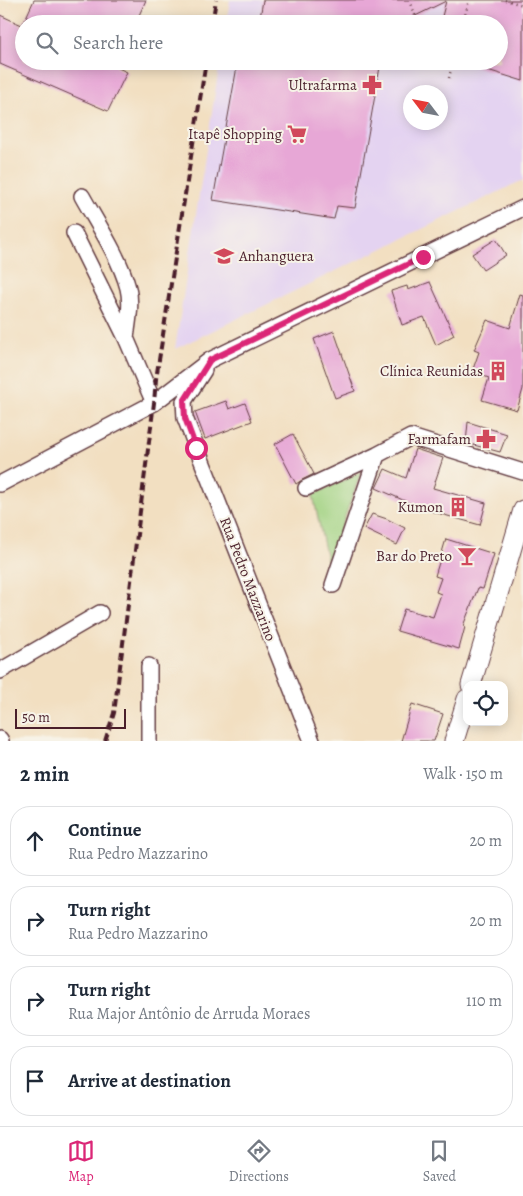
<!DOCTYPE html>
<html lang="en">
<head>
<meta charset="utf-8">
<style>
  :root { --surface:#fff; --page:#f2f2f3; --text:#1f2937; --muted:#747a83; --line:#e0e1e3; --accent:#db2777 }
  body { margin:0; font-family:Alegreya,serif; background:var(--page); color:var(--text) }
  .controls { position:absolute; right:15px; bottom:15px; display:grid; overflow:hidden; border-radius:10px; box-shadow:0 2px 12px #0003 }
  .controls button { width:45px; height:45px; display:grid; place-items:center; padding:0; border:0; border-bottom:1px solid var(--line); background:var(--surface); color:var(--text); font:25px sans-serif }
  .compass { position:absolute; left:403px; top:85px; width:45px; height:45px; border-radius:50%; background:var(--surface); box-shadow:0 2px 12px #0003; rotate:302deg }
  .scale { position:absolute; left:15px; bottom:12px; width:111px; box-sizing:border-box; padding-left:5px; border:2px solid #4a1f2b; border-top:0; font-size:14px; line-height:18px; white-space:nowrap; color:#4a1f2b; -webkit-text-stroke:4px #f7f3e8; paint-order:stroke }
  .stop { position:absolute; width:15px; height:15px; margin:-11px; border:4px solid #db2777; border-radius:50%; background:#fff }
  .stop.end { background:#db2777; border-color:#fff; box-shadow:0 1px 5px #0008 }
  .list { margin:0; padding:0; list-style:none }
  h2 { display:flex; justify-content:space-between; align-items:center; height:65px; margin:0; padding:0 20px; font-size:21px }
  h2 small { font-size:16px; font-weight:400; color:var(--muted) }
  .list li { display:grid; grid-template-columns:32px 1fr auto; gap:15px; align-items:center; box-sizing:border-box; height:70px; margin:0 10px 10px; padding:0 10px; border:1px solid var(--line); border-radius:20px }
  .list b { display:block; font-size:19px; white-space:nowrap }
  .list p { margin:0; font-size:16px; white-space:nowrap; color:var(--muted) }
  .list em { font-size:16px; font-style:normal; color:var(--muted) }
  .icon { flex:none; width:28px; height:28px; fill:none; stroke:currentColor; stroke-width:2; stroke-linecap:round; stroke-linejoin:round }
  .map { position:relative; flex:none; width:523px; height:741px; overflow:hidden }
  .search { position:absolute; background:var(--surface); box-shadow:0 2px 12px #0003; left:15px; right:15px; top:15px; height:55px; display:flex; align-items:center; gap:12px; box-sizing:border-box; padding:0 18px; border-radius:28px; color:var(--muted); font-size:19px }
  .sheet { height:385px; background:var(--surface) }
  nav { display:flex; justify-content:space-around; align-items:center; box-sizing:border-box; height:70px; border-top:1px solid var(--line); background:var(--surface); font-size:14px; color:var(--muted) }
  nav a { display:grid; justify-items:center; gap:2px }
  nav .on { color:var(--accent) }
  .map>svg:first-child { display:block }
</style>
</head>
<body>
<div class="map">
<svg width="523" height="741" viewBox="0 0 523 741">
  <rect width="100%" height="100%" fill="#f7f3e8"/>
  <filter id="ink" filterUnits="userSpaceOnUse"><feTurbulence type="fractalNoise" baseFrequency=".02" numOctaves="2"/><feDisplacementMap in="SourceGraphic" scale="10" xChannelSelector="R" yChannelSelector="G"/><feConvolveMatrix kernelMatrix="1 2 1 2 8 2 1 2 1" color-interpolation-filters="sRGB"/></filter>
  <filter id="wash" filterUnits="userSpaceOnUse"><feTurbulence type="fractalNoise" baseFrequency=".0096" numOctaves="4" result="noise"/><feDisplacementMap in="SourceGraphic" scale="20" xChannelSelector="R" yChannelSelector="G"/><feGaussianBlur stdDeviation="1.12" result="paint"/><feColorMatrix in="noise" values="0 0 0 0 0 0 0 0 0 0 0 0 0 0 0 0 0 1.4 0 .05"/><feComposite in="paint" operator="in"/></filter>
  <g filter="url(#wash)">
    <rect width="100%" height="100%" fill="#f2dfc1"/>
    <path fill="#e4d3f1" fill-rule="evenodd" d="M 230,0 L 523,0 L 523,180 L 175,349 L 220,61 L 499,61 L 499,24 L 226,24 ZM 410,92 L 440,92 L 440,122 L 410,122 Z"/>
    <path fill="#a0d281" stroke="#757856" d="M 361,472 L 328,564 L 313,495 Z"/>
    <g id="blocks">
      <path fill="#e7a7d6" d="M 34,0 L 146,0 L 135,24 L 23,24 Z
        M 263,0 L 523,0 L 523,81 L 468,64 L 468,61 L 499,61 L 499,24 L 440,24 L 446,1 L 399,24 L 259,24 Z
        M 0,15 L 24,26 L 24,61 L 119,61 L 116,67 L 127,72 L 108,111 L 0,64 Z
        M 238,61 L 359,61 L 358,63 L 380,67 L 355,208 L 337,206 L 334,219 L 213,200 Z
        M 496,239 L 506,255 L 483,270 L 472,254 Z
        M 430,282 L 454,335 L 436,345 L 424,317 L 402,325 L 391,291 L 407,286 L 408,290 Z
        M 520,294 L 523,295 L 523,389 L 517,410 L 482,400 L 489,378 L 472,372 L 479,352 L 474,350 L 487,320 L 510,328 Z
        M 334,331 L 355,391 L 335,398 L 314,339 Z
        M 226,401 L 229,409 L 245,403 L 252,421 L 205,439 L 195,412 Z
        M 468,422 L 507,434 L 500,452 L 466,443 Z
        M 293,434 L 314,474 L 302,480 L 296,484 L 275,444 Z
        M 415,449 L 443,458 L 433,488 L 486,503 L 480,525 L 423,509 L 376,488 L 385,469 L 406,478 Z
        M 372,514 L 387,519 L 405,528 L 397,545 L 364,529 Z
        M 446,539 L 494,554 L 483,589 L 478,588 L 463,626 L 465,627 L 459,649 L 397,631 L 404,609 L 433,617 L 441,594 L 436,592 L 441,578 L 435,576 Z
        M 412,704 L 443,714 L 434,741 L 401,741 Z"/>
    </g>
  </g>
  <g filter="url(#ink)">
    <use href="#blocks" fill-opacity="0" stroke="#633c42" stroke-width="1"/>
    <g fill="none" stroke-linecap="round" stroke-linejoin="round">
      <defs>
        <path id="minor" d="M 82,196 C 97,223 120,258 128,288 C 132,304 128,322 126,338
          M 74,233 L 126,338 L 154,403
          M 204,370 L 184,401 L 185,418 L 312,741
          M 0,484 L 154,403 L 210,360 L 523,208
          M 306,488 L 377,455 L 411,437 L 523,472
          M 333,585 L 377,455
          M 0,671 L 100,613
          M 0,739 L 1,741
          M 149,741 L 149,666"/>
        <path id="major" d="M 471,685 L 523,510
          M 454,741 L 467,699"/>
      </defs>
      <use href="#minor" stroke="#633c42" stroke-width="18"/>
      <use href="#major" stroke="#633c42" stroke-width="21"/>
      <path stroke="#633c42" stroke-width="2.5" stroke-dasharray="1 4" stroke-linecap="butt" d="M 410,0 L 415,15 L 412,24
        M 505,0 L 523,5
        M 463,24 L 469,0
        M 398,65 L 399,61
        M 449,78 L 453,61"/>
      <use href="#minor" stroke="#fff" stroke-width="15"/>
      <use href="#major" stroke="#fff" stroke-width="19"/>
      <path stroke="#4a1f2b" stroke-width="4" stroke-dasharray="8 4" stroke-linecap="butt" d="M 212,24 L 216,0
        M 105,741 L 114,713 L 154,403 L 156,379 L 206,61"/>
    </g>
  </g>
  <g fill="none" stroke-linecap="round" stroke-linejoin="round" filter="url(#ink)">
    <path stroke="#db2777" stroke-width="6" d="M 196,448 L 185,418 L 184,401 L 210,360 L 423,257"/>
  </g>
  <defs>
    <symbol id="pharmacy-bare" viewBox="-9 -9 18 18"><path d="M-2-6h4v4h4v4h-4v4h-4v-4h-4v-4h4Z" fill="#d1495b" stroke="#f7f3e8" stroke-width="2.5" paint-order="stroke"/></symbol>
    <symbol id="supermarket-bare" viewBox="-9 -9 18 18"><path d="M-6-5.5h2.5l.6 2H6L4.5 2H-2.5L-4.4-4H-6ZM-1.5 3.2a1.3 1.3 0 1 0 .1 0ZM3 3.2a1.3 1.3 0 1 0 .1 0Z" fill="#d1495b" stroke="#f7f3e8" stroke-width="2.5" paint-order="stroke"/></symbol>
    <symbol id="university-bare" viewBox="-9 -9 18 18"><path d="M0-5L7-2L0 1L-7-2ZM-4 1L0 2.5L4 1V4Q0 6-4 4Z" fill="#d1495b" stroke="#f7f3e8" stroke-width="2.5" paint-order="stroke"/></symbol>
    <symbol id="building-bare" viewBox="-9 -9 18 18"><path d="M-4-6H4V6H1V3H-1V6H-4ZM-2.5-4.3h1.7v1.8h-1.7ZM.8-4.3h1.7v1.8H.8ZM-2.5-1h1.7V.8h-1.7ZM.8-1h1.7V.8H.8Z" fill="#d1495b" stroke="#f7f3e8" stroke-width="2.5" paint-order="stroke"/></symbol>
    <symbol id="bar-bare" viewBox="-9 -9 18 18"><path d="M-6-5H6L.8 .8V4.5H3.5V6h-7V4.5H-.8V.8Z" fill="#d1495b" stroke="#f7f3e8" stroke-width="2.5" paint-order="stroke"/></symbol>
  </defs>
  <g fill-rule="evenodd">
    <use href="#pharmacy-bare" x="358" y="71" width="28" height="28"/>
    <use href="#supermarket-bare" x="283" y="120" width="28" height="28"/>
    <use href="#university-bare" x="210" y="242" width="28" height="28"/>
    <use href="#building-bare" x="484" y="357" width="28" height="28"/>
    <use href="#pharmacy-bare" x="472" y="425" width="28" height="28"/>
    <use href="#building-bare" x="444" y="493" width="28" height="28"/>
    <use href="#bar-bare" x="453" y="542" width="28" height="28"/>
  </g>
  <g text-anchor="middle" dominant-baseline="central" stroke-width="4" stroke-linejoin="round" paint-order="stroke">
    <g font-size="15" fill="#4a1f2b" stroke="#f7f3e8" text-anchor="end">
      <text x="357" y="85">Ultrafarma</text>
      <text x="282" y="134">Itapê Shopping</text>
      <text x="239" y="256" text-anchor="start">Anhanguera</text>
      <text x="483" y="371">Clínica Reunidas</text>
      <text x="471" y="439">Farmafam</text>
      <text x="443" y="507">Kumon</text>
      <text x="452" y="556">Bar do Preto</text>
    </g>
    <g font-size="15" fill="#4a1f2b" stroke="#f7f3e8">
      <text transform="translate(248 579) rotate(69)">Rua Pedro Mazzarino</text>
    </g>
  </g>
</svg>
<div class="controls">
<button><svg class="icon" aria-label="locate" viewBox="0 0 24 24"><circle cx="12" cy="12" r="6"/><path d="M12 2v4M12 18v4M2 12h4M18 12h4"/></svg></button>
</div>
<svg class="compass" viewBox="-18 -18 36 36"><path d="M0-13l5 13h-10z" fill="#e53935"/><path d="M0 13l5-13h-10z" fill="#747a83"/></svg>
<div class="scale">50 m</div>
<div class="stop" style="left:196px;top:448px"></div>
<div class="stop end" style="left:423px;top:257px"></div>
<div class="search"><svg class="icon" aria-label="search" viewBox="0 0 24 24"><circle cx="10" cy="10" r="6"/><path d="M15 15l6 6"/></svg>Search here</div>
</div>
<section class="sheet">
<h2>2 min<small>Walk · 150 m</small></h2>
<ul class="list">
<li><svg class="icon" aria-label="ahead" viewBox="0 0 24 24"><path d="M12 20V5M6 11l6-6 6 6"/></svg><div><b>Continue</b><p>Rua Pedro Mazzarino</p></div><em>20 m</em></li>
<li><svg class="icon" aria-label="right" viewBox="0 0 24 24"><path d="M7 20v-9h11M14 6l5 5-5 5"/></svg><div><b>Turn right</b><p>Rua Pedro Mazzarino</p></div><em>20 m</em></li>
<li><svg class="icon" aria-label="right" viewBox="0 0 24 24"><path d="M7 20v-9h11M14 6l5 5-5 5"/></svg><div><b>Turn right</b><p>Rua Major Antônio de Arruda Moraes</p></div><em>110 m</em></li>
<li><svg class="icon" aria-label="arrive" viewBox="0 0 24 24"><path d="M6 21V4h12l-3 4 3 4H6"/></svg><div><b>Arrive at destination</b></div></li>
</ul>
</section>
<nav>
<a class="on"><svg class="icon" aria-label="map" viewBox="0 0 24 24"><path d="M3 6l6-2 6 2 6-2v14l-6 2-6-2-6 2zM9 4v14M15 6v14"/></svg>Map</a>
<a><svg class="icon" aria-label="directions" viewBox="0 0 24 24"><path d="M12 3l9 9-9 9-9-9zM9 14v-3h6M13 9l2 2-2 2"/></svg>Directions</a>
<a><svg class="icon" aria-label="saved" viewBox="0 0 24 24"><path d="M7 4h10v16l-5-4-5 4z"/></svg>Saved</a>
</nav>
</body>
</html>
